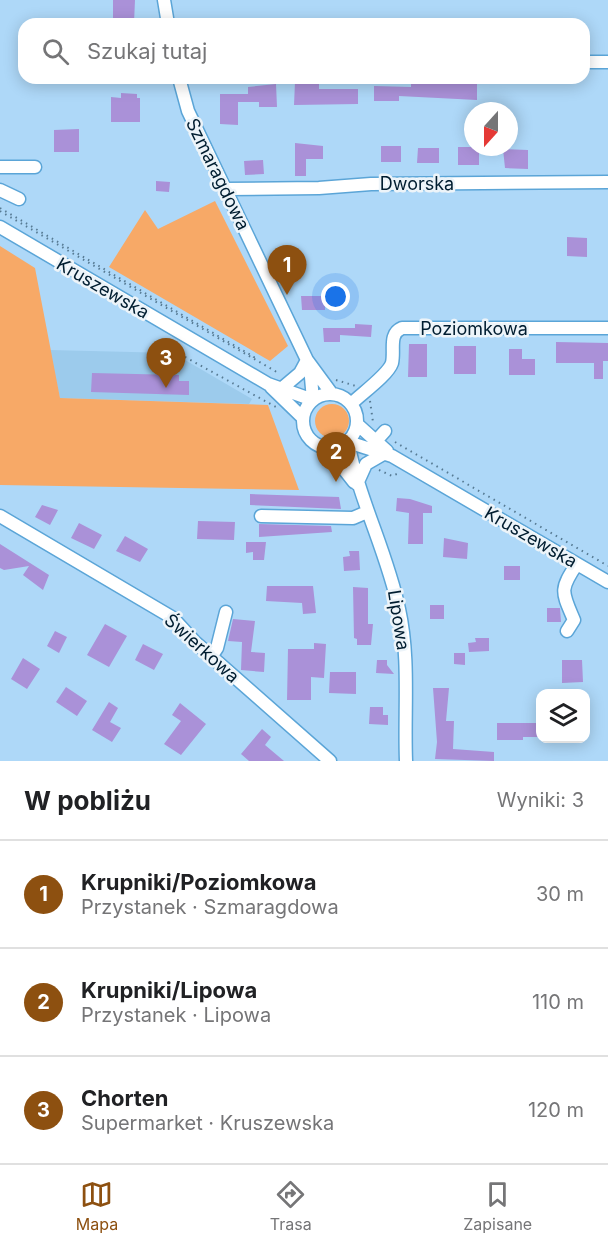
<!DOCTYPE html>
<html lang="pl">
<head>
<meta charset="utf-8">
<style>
  :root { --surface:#fff; --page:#f6f6f6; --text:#202124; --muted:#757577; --line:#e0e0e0; --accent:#8d5010 }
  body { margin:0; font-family:Inter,sans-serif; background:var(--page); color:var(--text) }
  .controls { position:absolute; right:18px; bottom:18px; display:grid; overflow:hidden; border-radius:12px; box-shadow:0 3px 15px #0003 }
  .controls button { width:54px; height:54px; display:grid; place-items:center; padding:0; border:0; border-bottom:2px solid var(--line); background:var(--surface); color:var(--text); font:30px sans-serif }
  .compass { position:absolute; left:464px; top:102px; width:54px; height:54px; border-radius:50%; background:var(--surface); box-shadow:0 3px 15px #0003; rotate:201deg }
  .you { position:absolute; left:336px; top:297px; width:21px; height:21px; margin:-15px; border:4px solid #fff; border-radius:50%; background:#1a73e8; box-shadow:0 0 0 9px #1a73e833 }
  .badge { display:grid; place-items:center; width:39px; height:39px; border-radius:50%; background:var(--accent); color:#fff; font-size:20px; font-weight:700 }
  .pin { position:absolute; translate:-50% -50px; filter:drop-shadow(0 2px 3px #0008) }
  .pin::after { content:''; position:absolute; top:32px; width:21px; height:18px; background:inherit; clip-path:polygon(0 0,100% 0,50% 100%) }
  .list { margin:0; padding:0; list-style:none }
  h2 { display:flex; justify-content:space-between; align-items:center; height:78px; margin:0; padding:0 24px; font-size:26px }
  h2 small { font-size:20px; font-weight:400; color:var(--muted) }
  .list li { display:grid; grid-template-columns:39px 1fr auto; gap:18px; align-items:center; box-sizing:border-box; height:108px; padding:0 24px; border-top:2px solid var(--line) }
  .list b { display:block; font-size:22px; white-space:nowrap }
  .list p { margin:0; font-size:20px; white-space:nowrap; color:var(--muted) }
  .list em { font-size:20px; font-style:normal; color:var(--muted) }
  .icon { flex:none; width:33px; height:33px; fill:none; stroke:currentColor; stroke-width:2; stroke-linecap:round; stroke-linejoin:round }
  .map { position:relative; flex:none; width:608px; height:761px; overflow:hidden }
  .search { position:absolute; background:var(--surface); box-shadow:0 3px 15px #0003; left:18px; right:18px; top:18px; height:66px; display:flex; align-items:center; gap:15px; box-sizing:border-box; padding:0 21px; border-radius:18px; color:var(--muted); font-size:22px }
  .sheet { height:402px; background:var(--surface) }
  nav { display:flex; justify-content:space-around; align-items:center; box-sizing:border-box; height:84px; border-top:2px solid var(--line); background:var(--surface); font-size:16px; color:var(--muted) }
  nav a { display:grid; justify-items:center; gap:3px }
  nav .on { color:var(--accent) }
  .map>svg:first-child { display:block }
</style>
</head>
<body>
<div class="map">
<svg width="608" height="761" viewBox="0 0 608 761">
  <rect width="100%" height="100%" fill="#aed8f8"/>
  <path fill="#9ccbec" d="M 49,350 L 173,353 L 252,399 L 249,404 L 60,398 Z"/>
  <path fill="#f7a967" d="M 215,201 L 288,346 L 270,361 L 109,267 L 145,210 L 158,229 Z
    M 0,246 L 35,268 L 60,398 L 268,405 L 299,490 L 0,485 Z
    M315 421a17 17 0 1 1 34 0a17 17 0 1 1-34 0Z"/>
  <path fill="#aa91d8" d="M 113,0 L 135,0 L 134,23 L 113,23 Z
    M 411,79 L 477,83 L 477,100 L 399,96 L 399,101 L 374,101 L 374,86 L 411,87 Z
    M 295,82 L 319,83 L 319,89 L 358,89 L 358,104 L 294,105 Z
    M 276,84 L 277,107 L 259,107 L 259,102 L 238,102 L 238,125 L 220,124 L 220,94 L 248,94 L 248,87 Z
    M 121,93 L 137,94 L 137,98 L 140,98 L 140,122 L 111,122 L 111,97 L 121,98 Z
    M 79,129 L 79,152 L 54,152 L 54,130 Z
    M 295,143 L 323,146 L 323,159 L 306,159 L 306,176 L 295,176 Z
    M 381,146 L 401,146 L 401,162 L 381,162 Z
    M 458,147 L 479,147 L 479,165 L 458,165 Z
    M 418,148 L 439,148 L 439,163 L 417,163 Z
    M 503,149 L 528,150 L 528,169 L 505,168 Z
    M 263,160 L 264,174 L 245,175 L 244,161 Z
    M 156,181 L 170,182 L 169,192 L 156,191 Z
    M 567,237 L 587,238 L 587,257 L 567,256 Z
    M 301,296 L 325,296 L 325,310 L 302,310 Z
    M 355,324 L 372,325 L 371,337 L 340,335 L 340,342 L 324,342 L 323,328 L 355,328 Z
    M 556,342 L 608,343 L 608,361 L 603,361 L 603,379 L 594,379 L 594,363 L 556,363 Z
    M 409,344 L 427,344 L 427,377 L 408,377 Z
    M 454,346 L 476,346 L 476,374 L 454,374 Z
    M 509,349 L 522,349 L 522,359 L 535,359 L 535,375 L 509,375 Z
    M 92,373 L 179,375 L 179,381 L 189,381 L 189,395 L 91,392 Z
    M 250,494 L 339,497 L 341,509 L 250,505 Z
    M 397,498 L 410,499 L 432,506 L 432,513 L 423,513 L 423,544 L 408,544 L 409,513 L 396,511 Z
    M 42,505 L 58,510 L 50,525 L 35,517 Z
    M 198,521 L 235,522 L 234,540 L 197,539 Z
    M 79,523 L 102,535 L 94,549 L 71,538 Z
    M 259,524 L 331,526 L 332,532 L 259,537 Z
    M 125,536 L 148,549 L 140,562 L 116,551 Z
    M 444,538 L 468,543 L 467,559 L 443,557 Z
    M 246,542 L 266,542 L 264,560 L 253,560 L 253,552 L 246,553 Z
    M 0,544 L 49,575 L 43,590 L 23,575 L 29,566 L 4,570 L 0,568 Z
    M 349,551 L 359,551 L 360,570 L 344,571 L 343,557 L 350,556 Z
    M 504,566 L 520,566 L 520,580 L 504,580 Z
    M 267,586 L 313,586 L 316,613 L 303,614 L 302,603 L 266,601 Z
    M 353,587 L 368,588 L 368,624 L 373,624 L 371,645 L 357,645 L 357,639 L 354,638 Z
    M 430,605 L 444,605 L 444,619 L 430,619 Z
    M 547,608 L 560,608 L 561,622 L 547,622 Z
    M 233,619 L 255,621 L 251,652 L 265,653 L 264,672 L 241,670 L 242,642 L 228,641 Z
    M 105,624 L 127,636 L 109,667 L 87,655 Z
    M 55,631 L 67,637 L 59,653 L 47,646 Z
    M 475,638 L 489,638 L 489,651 L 469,652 L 468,643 L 476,642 Z
    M 314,643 L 326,644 L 324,678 L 311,677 L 311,700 L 287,700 L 288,649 L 314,649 Z
    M 143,644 L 163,654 L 154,670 L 135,660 Z
    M 454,653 L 465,653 L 465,665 L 454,664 Z
    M 23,658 L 40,669 L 27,689 L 11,679 Z
    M 377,660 L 387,660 L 387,665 L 394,674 L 376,673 Z
    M 562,660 L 582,660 L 583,682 L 562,683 Z
    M 330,672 L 356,672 L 356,694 L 329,693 Z
    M 66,687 L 87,701 L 77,716 L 56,702 Z
    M 433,688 L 449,688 L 446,721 L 454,721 L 453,749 L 494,752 L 494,761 L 435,759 L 437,742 Z
    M 109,702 L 118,708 L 110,722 L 121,728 L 112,742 L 92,730 Z
    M 180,703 L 206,724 L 181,755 L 164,744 L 181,721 L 172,715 Z
    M 370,707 L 383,707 L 383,715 L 388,715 L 388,725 L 369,724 Z
    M 497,723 L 540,723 L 540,737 L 523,737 L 523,740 L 497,740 Z
    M 262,729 L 271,737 L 265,745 L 284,761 L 249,761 L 241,754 Z"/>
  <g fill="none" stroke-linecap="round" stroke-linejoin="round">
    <defs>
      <path id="minor" d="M 164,0 L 168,24
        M 584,62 L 608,62
        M 179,78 L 188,111 L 307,360 L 332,394
        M 0,167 L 35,167
        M 225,189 L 319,188 L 371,184 L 608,182
        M 0,190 L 19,199
        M 0,227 L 268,384 L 313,400
        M 310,366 L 313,400
        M 271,387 L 302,417
        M 281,389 L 300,373 L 307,360
        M303 421a27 27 0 1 1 54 0a27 27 0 1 1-54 0Z
        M 351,404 C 361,394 388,375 392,363 C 395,350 388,334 402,328 L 608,328
        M 357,424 L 387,451
        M 376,441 L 385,431
        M 348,442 C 359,500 387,552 399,609 C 410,658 404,711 406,761
        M 348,442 L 392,456 L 608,582
        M 328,449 L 354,482
        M 357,484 L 366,464 L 385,453
        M 0,516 L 173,618 L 196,643 L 330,761
        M 261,516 L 353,518 L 367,512
        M 567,631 L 574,620 C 562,592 559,590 577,564
        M 211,657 L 217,648 L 226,612"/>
    </defs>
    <use href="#minor" stroke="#5ba5d7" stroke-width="15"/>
    <path stroke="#567a93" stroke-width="2" stroke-dasharray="1.5 4.5" stroke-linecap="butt" d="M 0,208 L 254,357 L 253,359
      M 0,211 L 280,374
      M 185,357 L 276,407
      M 336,380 L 356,386
      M 370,401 L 373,422
      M 395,442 L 608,566
      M 379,470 L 392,476 L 399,473"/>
    <use href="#minor" stroke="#fff" stroke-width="12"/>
  </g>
  <g text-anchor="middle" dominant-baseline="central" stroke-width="5" stroke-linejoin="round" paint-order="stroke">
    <g font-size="18" fill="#001d30" stroke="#edf4f9">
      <text transform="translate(218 174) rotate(64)">Szmaragdowa</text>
      <text x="417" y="183">Dworska</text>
      <text transform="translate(103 288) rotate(30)">Kruszewska</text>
      <text x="474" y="328">Poziomkowa</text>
      <text transform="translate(531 537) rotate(30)">Kruszewska</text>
      <text transform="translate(399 620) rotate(81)">Lipowa</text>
      <text transform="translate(202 648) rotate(42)">Świerkowa</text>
    </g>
  </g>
</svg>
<div class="controls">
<button><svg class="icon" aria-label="layers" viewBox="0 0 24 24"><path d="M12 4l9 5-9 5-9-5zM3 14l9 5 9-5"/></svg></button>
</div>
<svg class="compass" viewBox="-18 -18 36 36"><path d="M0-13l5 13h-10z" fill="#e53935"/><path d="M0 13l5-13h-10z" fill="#757577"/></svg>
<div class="you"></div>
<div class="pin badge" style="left:287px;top:295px">1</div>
<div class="pin badge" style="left:336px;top:482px">2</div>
<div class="pin badge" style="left:166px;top:388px">3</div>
<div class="search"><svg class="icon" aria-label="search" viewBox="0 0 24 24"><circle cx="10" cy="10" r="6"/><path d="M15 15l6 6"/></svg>Szukaj tutaj</div>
</div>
<section class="sheet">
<h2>W pobliżu<small>Wyniki: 3</small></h2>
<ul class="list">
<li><span class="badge">1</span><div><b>Krupniki/Poziomkowa</b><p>Przystanek · Szmaragdowa</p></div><em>30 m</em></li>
<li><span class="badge">2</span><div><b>Krupniki/Lipowa</b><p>Przystanek · Lipowa</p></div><em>110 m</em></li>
<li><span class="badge">3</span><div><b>Chorten</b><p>Supermarket · Kruszewska</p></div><em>120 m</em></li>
</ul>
</section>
<nav>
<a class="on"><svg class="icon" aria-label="map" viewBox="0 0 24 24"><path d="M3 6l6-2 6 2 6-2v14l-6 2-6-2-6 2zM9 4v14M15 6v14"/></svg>Mapa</a>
<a><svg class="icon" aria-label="directions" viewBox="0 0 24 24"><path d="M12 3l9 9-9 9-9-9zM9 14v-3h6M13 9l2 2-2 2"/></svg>Trasa</a>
<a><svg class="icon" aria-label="saved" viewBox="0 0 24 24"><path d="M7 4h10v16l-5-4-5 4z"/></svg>Zapisane</a>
</nav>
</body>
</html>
